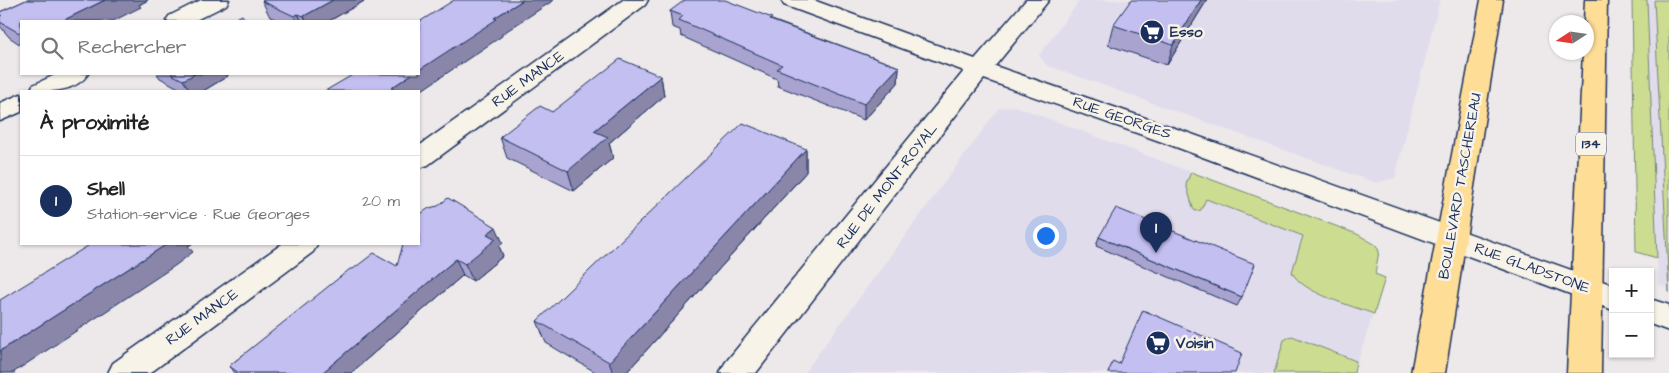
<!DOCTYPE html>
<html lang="fr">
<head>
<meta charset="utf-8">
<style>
  :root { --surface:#fff; --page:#f2f2f2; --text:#222; --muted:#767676; --line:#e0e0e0; --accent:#1b2f5e }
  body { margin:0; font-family:"Architects Daughter",sans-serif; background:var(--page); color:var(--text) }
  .controls { position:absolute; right:15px; bottom:15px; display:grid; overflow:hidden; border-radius:0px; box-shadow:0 1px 4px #0004 }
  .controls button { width:45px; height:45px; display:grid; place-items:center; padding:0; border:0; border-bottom:1px solid var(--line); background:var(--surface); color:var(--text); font:25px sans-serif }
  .compass { position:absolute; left:1549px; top:15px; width:45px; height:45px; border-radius:50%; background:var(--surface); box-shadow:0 1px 4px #0004; rotate:258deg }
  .you { position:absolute; left:1045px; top:235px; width:18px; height:18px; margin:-12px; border:4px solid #fff; border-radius:50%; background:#1a73e8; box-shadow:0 0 0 8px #1a73e833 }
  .badge { display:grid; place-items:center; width:32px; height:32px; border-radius:50%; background:var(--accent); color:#fff; font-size:16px; font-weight:700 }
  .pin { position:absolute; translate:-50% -41px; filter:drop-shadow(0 1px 2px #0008) }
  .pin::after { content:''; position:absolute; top:26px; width:18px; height:15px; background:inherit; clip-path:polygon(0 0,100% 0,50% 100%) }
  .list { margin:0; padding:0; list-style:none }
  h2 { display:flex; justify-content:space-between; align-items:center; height:65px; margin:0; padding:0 20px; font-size:21px }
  h2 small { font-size:16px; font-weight:400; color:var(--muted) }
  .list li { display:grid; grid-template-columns:32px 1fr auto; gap:15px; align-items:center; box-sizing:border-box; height:90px; padding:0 20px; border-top:1px solid var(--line) }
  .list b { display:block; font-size:19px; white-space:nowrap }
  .list p { margin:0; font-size:16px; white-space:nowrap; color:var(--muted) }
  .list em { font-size:16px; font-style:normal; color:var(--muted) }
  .icon { flex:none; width:28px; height:28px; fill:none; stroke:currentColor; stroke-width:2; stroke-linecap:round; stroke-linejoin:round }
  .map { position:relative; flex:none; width:1669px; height:373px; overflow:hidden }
  .search { position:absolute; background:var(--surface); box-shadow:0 1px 4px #0004; left:20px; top:20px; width:400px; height:55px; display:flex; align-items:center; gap:12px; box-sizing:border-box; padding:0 18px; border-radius:0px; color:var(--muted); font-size:19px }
  .panel { position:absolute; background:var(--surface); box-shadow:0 1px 4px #0004; left:20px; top:90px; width:400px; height:155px; border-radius:0px }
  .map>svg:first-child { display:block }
</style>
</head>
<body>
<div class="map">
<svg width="1669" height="373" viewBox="0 0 1669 373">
  <rect width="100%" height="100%" fill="#ede9ea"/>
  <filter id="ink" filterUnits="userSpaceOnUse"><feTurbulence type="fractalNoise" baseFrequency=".02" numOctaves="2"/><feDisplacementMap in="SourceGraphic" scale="10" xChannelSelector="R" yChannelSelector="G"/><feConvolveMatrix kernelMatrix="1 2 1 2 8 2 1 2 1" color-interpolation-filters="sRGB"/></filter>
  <g filter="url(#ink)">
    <path fill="#e1dcec" d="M 1080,0 L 1440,0 L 1395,178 L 1376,183 L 1046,65 L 1039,55 Z
      M 1646,0 L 1669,0 L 1669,288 L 1658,284 Z
      M 1015,106 L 1357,234 L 1376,245 L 1379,251 L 1375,274 L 1385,278 L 1354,373 L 804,373 L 999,108 Z"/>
    <path fill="#ccdd91" stroke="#748678" d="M 1632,0 L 1647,0 L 1657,258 L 1636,252 Z
      M 1654,0 L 1669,0 L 1669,293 Z
      M 1191,172 L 1357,234 L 1376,245 L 1379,251 L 1375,274 L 1385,278 L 1374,314 C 1353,306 1301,293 1292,272 L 1303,236 L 1206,199 L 1201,210 L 1195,211 L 1193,208 L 1186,184 Z
      M 1292,336 L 1356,361 L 1354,373 L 1274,373 L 1284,340 Z"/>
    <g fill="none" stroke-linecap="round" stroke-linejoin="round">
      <defs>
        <path id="street" d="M 201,0 L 229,0 L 226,5 L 194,21 L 166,21 L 169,16 Z
          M 623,0 L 648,0 L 645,5 L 428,165 L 419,168 L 419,146 Z
          M 781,0 L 813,0 L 975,59 L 1026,0 L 1049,0 L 995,66 L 1183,131 L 1613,285 L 1613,310 L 1165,143 L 984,79 L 756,373 L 720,373 L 725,363 L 964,71 L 784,5 Z
          M 57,74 L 88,74 C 76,92 49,92 30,91 L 33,85 Z
          M 21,94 L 21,112 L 0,121 L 0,103 Z
          M 282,244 L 318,244 L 313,252 L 150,373 L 108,373 L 113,363 Z
          M 1650,299 L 1669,305 L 1669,331 L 1650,324 Z"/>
        <path id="primary" d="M 1481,0 L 1503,0 L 1445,373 L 1411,373 Z
          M 1585,0 L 1607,0 L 1601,373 L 1567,373 L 1583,52 L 1586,52 L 1586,22 L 1584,22 Z"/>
      </defs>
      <use href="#street" stroke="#1b2f5e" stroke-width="3"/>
      <use href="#primary" stroke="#1b2f5e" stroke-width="3"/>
      <use href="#street" fill="#f7f3e8" fill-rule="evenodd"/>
      <use href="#primary" fill="#fedd96" fill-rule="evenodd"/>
    </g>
    <path fill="#a9a4cf" stroke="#1b2f5e" d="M 26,0 L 148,0 L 139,5 L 141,7 L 21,21 L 21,45 L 9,37 L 0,26 L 0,12 Z
      M 264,0 L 366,0 L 329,21 L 280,21 L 270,17 L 262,1 Z
      M 1207,0 L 1167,65 L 1108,45 L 1113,25 Z
      M 670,11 L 772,20 L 899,67 L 898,83 L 864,120 L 778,86 L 777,79 L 681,36 L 680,30 L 672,27 Z
      M 157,74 L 228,74 L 227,74 L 228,76 L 203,91 L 184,91 L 160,78 Z
      M 661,76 L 664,96 L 609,143 L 613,158 L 574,191 L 507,158 L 500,137 L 552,112 Z
      M 806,149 L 806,172 L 626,373 L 597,373 L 546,343 L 537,321 Z
      M 1099,237 L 1242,297 L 1237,306 L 1096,246 Z
      M 503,243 L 499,246 L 503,256 L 473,281 L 463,275 L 351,373 L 235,373 L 229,366 L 353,269 L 397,266 Z"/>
    <path fill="#8986a9" stroke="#1b2f5e" d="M 105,0 L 148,0 L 139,5 L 141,7 L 113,21 L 62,21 Z
      M 333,0 L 366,0 L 329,21 L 306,21 L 304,16 Z
      M 523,0 L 554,0 L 502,34 L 502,36 L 419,92 L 419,91 L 392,91 L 391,88 L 412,74 L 419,74 L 419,70 L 494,18 Z
      M 1201,0 L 1207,0 L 1167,65 L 1173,45 Z
      M 298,14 L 302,21 L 296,21 L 294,16 Z
      M 899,67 L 898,83 L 864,120 L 864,104 Z
      M 195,74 L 228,74 L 227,74 L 228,76 L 203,91 L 190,91 L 183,80 Z
      M 661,76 L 664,96 L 609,143 L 613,158 L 574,191 L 568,171 L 594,131 Z
      M 806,149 L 806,172 L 626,373 L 613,373 L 609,362 Z
      M 496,227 L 503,243 L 499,246 L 503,256 L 473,281 L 465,264 L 487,234 Z
      M 167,244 L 192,244 L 188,246 L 193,252 L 176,265 L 14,372 L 15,373 L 0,373 L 0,351 Z
      M 456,259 L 463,275 L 351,373 L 322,373 Z"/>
    <path fill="#c4bff1" stroke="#1b2f5e" d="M 26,0 L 105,0 L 62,21 L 21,21 L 21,34 L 0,22 L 0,16 L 2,15 L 0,14 L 0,12 Z
      M 264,0 L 333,0 L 304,16 L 298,14 L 294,16 L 262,1 Z
      M 454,0 L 523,0 L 494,18 L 497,19 L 419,70 L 419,22 Z
      M 685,0 L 725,0 L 772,18 L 770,20 L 899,67 L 864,104 L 777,69 L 782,65 L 679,20 L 683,16 L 670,11 Z
      M 1131,0 L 1201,0 L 1173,45 L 1113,25 Z
      M 242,15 L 246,21 L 231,21 Z
      M 620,59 L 661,76 L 594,131 L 608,137 L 568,171 L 500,137 L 540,106 L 552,112 Z
      M 171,74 L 195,74 L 183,80 Z
      M 354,74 L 412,74 L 391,88 L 397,91 L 325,91 Z
      M 743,123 L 806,149 L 609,362 L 537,321 Z
      M 448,198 L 496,227 L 487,234 L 496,239 L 465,264 L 456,259 L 322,373 L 239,373 L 229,366 L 350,269 L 353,269 L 374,253 L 397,266 L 403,244 L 419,244 L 419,215 L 429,208 L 438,206 Z
      M 1116,208 L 1255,264 L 1242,297 L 1099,237 Z
      M 91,244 L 167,244 L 0,351 L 0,300 Z
      M 1143,310 L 1242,353 L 1235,373 L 1108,373 L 1113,361 L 1119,364 Z"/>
  </g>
  <defs>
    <symbol id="supermarket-disc" viewBox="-11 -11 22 22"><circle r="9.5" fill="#1b2f5e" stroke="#f7f3e8"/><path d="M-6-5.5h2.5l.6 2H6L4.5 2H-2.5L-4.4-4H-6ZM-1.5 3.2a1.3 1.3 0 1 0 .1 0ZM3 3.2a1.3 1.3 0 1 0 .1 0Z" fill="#fff"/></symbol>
  </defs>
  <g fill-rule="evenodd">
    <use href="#supermarket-disc" x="1138" y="18" width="28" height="28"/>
    <use href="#supermarket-disc" x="1144" y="329" width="28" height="28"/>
  </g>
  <g text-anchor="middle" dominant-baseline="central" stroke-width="5" stroke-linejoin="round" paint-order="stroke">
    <rect fill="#f7f3e8" stroke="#5d6a87" stroke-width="1" x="1576" y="132.5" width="30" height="23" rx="4"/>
    <g font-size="14" font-weight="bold" fill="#1b2f5e">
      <text x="1591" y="144">134</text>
    </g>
    <g font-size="15" font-weight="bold" fill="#1b2f5e" stroke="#f7f3e8" text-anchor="start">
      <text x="1170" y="32">Esso</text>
      <text x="1176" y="343">Voisin</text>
    </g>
    <g font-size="15" fill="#1b2f5e" stroke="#f7f3e8">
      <text transform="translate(528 79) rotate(-36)">RUE MANCE</text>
      <text transform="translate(1122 118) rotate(19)">RUE GEORGES</text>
      <text transform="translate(887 186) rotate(-52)">RUE DE MONT-ROYAL</text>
      <text transform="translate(1460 186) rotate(-80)">BOULEVARD TASCHEREAU</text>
      <text transform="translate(1532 268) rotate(20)">RUE GLADSTONE</text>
      <text transform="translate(202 317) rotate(-36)">RUE MANCE</text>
    </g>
  </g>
</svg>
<div class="controls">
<button>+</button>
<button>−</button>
</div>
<svg class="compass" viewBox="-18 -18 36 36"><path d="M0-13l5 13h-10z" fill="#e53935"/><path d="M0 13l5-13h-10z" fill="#767676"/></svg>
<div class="you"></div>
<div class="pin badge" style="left:1156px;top:253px">1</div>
<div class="search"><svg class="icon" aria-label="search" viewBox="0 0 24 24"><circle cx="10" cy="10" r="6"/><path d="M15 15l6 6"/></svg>Rechercher</div>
<section class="panel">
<h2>À proximité<small></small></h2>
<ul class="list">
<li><span class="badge">1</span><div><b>Shell</b><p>Station-service · Rue Georges</p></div><em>20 m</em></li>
</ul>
</section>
</div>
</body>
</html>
